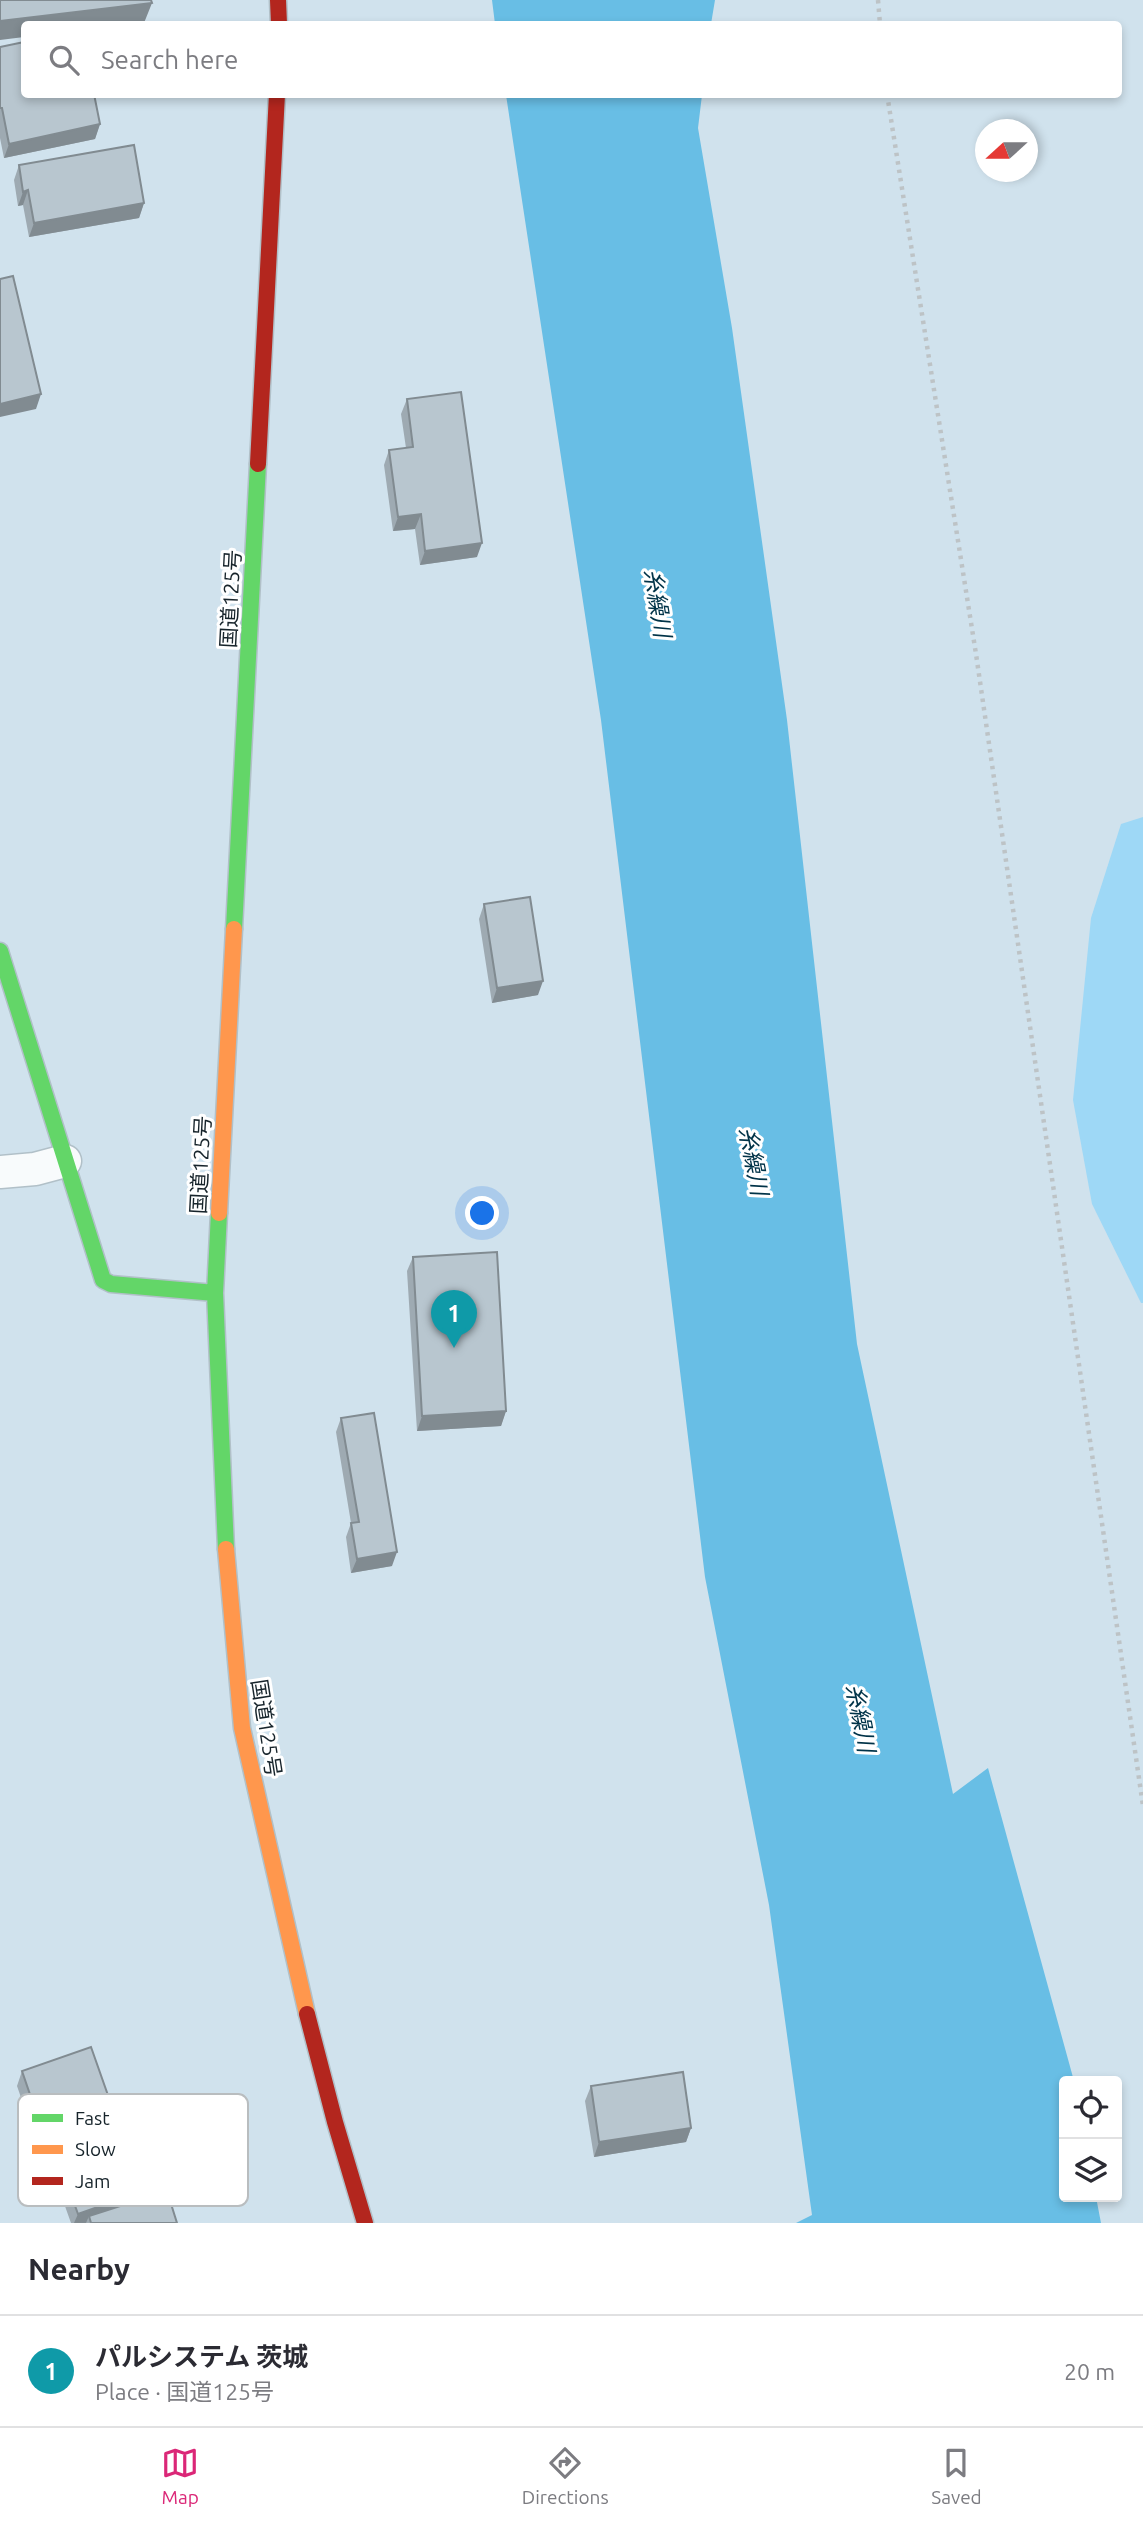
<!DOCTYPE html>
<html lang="en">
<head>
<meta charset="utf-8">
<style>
  :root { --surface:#fff; --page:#f7f7f7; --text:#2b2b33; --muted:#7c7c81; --line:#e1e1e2; --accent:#db2777 }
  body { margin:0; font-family:Ubuntu,"Noto Sans JP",sans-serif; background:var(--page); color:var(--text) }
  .controls { position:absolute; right:21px; bottom:21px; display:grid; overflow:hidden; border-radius:7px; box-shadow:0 4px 10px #0003 }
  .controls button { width:63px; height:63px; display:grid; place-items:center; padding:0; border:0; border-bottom:2px solid var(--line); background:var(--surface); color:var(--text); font:35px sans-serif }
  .compass { position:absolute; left:975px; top:119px; width:63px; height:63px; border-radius:50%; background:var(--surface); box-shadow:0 4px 10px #0003; rotate:249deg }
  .you { position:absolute; left:483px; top:1214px; width:24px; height:24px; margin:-18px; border:5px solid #fff; border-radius:50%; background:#1a73e8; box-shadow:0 0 0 10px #1a73e833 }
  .badge { display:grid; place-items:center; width:46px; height:46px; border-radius:50%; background:var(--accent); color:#fff; font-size:23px; font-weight:700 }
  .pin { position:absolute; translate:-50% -58px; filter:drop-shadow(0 2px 4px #0008) }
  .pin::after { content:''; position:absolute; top:37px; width:24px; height:21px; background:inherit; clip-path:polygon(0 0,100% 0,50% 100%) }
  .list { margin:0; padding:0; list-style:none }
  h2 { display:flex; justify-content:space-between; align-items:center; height:91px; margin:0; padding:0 28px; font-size:30px }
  h2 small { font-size:23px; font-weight:400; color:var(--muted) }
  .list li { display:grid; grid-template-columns:46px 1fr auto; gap:21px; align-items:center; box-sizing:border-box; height:112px; padding:0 28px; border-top:2px solid var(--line) }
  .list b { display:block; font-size:26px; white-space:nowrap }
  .list p { margin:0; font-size:23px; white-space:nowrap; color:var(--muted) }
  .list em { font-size:23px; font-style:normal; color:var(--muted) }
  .icon { flex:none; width:38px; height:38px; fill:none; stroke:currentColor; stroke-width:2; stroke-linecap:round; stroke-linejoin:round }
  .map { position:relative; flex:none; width:1143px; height:2223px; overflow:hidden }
  .search { position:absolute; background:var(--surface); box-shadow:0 4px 10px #0003; left:21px; right:21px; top:21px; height:77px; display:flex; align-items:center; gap:18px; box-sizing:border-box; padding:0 24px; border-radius:7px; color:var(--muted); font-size:26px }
  .sheet { height:203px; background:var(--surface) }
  nav { display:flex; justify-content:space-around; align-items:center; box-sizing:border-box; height:98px; border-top:2px solid var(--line); background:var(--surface); font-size:19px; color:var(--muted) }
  nav a { display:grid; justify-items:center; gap:4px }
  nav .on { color:var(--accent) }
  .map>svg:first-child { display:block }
</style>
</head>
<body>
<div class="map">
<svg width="1143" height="2223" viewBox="0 0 1143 2223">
  <rect width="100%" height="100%" fill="#d0e2ed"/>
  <path fill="#9ed8f6" d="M 1143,817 L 1143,1303 L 1141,1303 L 1092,1204 L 1073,1100 L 1091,918 L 1121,824 Z"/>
  <path fill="#68bee5" d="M 492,0 L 715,0 L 711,24 L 495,24 Z
    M 506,95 L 702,95 L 698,128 L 732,328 L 787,720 L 857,1344 L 953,1794 L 988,1768 L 1074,2081 L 1064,2081 L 1064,2197 L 1096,2197 L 1101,2223 L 796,2223 L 812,2215 L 769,1905 L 705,1577 L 601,720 Z"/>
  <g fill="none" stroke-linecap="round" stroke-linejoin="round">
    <defs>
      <path id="lane" d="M 0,1172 L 35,1169 L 65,1161"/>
      <path id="fast" d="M 234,929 L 258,464
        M 0,951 L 103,1280 L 111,1284 L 215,1293
        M 219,1213 L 215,1293 L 226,1549"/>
      <path id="slow" d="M 219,1213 L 234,929
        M 226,1549 L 242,1728 L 307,2014"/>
      <path id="jam" d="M 278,0 L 279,24
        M 258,464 L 277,94
        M 307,2014 L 335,2122 L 365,2223"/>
    </defs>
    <use href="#lane" stroke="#b1c0c8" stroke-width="35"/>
    <use href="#fast" stroke="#b1c0c8" stroke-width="19"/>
    <use href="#slow" stroke="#b1c0c8" stroke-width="19"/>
    <use href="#jam" stroke="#b1c0c8" stroke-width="19"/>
    <path stroke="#bdc3c6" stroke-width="4.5" stroke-dasharray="3.5 5" stroke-linecap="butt" d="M 878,0 L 880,24
      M 887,94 L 976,654 L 1143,1806"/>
    <use href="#lane" stroke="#f8fbfc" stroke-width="32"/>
    <use href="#fast" stroke="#63d668" stroke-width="16"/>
    <use href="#slow" stroke="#ff974d" stroke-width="16"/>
    <use href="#jam" stroke="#b3261e" stroke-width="16"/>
  </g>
  <path fill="#9eaab2" d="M 0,47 L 100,124 L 95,139 L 4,158 L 0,138 Z
    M 19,165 L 144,203 L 139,218 L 29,237 L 23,205 L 18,206 L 14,180 Z
    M 407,399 L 477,557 L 420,565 L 415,529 L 393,531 L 384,465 L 389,450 L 406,448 L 401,414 Z
    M 484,904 L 538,995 L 492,1003 L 479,919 Z
    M 413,1257 L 506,1411 L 501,1426 L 417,1431 L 407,1271 Z
    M 341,1418 L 392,1566 L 351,1573 L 346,1537 L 351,1523 L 336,1432 Z
    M 22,2071 L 120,2146 L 125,2145 L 128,2136 L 175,2187 L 143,2199 L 177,2223 L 71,2223 L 56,2181 L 61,2167 L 65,2165 L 64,2161 L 45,2167 L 17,2086 Z
    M 591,2086 L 691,2128 L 686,2142 L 594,2157 L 585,2101 Z"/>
  <path fill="#818b91" d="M 152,3 L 144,23 L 133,24 L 24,24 L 24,37 L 0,40 L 0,21 Z
    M 100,124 L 95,139 L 4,158 L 9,144 Z
    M 28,190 L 23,205 L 18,206 L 23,192 Z
    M 144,203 L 139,218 L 29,237 L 34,223 Z
    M 41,394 L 36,409 L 0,417 L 0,404 Z
    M 421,514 L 415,529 L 393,531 L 398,517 Z
    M 482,543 L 477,557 L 420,565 L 425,551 Z
    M 543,981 L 538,995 L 492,1003 L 497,988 Z
    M 506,1411 L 501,1426 L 417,1431 L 422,1416 Z
    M 397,1552 L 392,1566 L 351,1573 L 357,1559 Z
    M 691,2128 L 686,2142 L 594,2157 L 599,2142 Z
    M 123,2138 L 118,2152 L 66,2171 L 72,2156 Z
    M 69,2147 L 64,2161 L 45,2167 L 50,2153 Z
    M 180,2173 L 175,2187 L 143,2198 L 141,2204 L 89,2216 L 86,2223 L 74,2223 L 78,2214 L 144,2185 Z"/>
  <path fill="#b8c6cf" stroke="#818b91" stroke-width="2" d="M 0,0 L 151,0 L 152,3 L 0,21 Z
    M 24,42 L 24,94 L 94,94 L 100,124 L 9,144 L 2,108 L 0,108 L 0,47 Z
    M 134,145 L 144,203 L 34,223 L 28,190 L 23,192 L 19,165 Z
    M 13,276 L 41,394 L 0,404 L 0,279 Z
    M 461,392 L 482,543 L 425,551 L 421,514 L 398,517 L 389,450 L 413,447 L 407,399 Z
    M 530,897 L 543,981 L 497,988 L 484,904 Z
    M 497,1252 L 506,1411 L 422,1416 L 413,1257 Z
    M 374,1413 L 397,1552 L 357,1559 L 351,1523 L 359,1522 L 341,1418 Z
    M 91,2047 L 123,2138 L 72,2156 L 69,2147 L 50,2153 L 22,2071 Z
    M 683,2072 L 691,2128 L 599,2142 L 591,2086 Z
    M 163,2125 L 180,2173 L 144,2185 L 146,2190 L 78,2214 L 61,2167 L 130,2143 L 128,2136 Z
    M 167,2191 L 177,2223 L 91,2223 L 89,2216 Z"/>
  <g text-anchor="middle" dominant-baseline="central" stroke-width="6" stroke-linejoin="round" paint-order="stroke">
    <g font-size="21" fill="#17242b" stroke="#fff">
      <text transform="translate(230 599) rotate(-87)">国道125号</text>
      <text transform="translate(200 1165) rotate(-87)">国道125号</text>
      <text transform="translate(267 1728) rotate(81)">国道125号</text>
    </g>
    <g font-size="23" font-style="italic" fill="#003348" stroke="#fff">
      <text transform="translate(658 603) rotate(81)">糸繰川</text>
      <text transform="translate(754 1161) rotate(79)">糸繰川</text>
      <text transform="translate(861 1718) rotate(79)">糸繰川</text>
    </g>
  </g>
  <rect x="18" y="2094" width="230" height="112" rx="10" fill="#fff" stroke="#b9bdbf" stroke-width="2"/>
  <rect x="32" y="2114" width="31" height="8" fill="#63d668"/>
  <rect x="32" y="2145" width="31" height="9" fill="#ff974d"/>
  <rect x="32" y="2177" width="31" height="8" fill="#b3261e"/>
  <g font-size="19" fill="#17242b">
    <text x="75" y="2125">Fast</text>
    <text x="75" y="2156">Slow</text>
    <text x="75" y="2188">Jam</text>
  </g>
</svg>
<div class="controls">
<button><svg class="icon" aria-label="locate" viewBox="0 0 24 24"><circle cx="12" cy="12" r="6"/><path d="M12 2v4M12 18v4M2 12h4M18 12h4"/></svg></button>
<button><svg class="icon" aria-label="layers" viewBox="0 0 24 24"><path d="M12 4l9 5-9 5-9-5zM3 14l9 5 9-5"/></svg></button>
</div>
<svg class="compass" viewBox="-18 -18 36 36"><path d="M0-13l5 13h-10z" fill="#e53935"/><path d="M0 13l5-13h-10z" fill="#7c7c81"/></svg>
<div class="you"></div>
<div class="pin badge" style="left:454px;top:1348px;background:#0f9aa8">1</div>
<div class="search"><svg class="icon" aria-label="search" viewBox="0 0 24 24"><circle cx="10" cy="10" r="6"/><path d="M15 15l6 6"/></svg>Search here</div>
</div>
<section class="sheet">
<h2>Nearby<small></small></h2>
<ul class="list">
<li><span class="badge" style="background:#0f9aa8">1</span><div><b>パルシステム 茨城</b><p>Place · 国道125号</p></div><em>20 m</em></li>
</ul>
</section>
<nav>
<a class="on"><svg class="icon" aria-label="map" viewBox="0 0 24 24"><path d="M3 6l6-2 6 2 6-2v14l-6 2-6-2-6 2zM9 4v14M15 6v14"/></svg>Map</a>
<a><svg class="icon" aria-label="directions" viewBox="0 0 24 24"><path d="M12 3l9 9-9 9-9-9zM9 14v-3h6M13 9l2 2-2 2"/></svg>Directions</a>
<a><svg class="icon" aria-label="saved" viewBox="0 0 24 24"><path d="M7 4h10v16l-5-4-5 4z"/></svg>Saved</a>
</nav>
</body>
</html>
